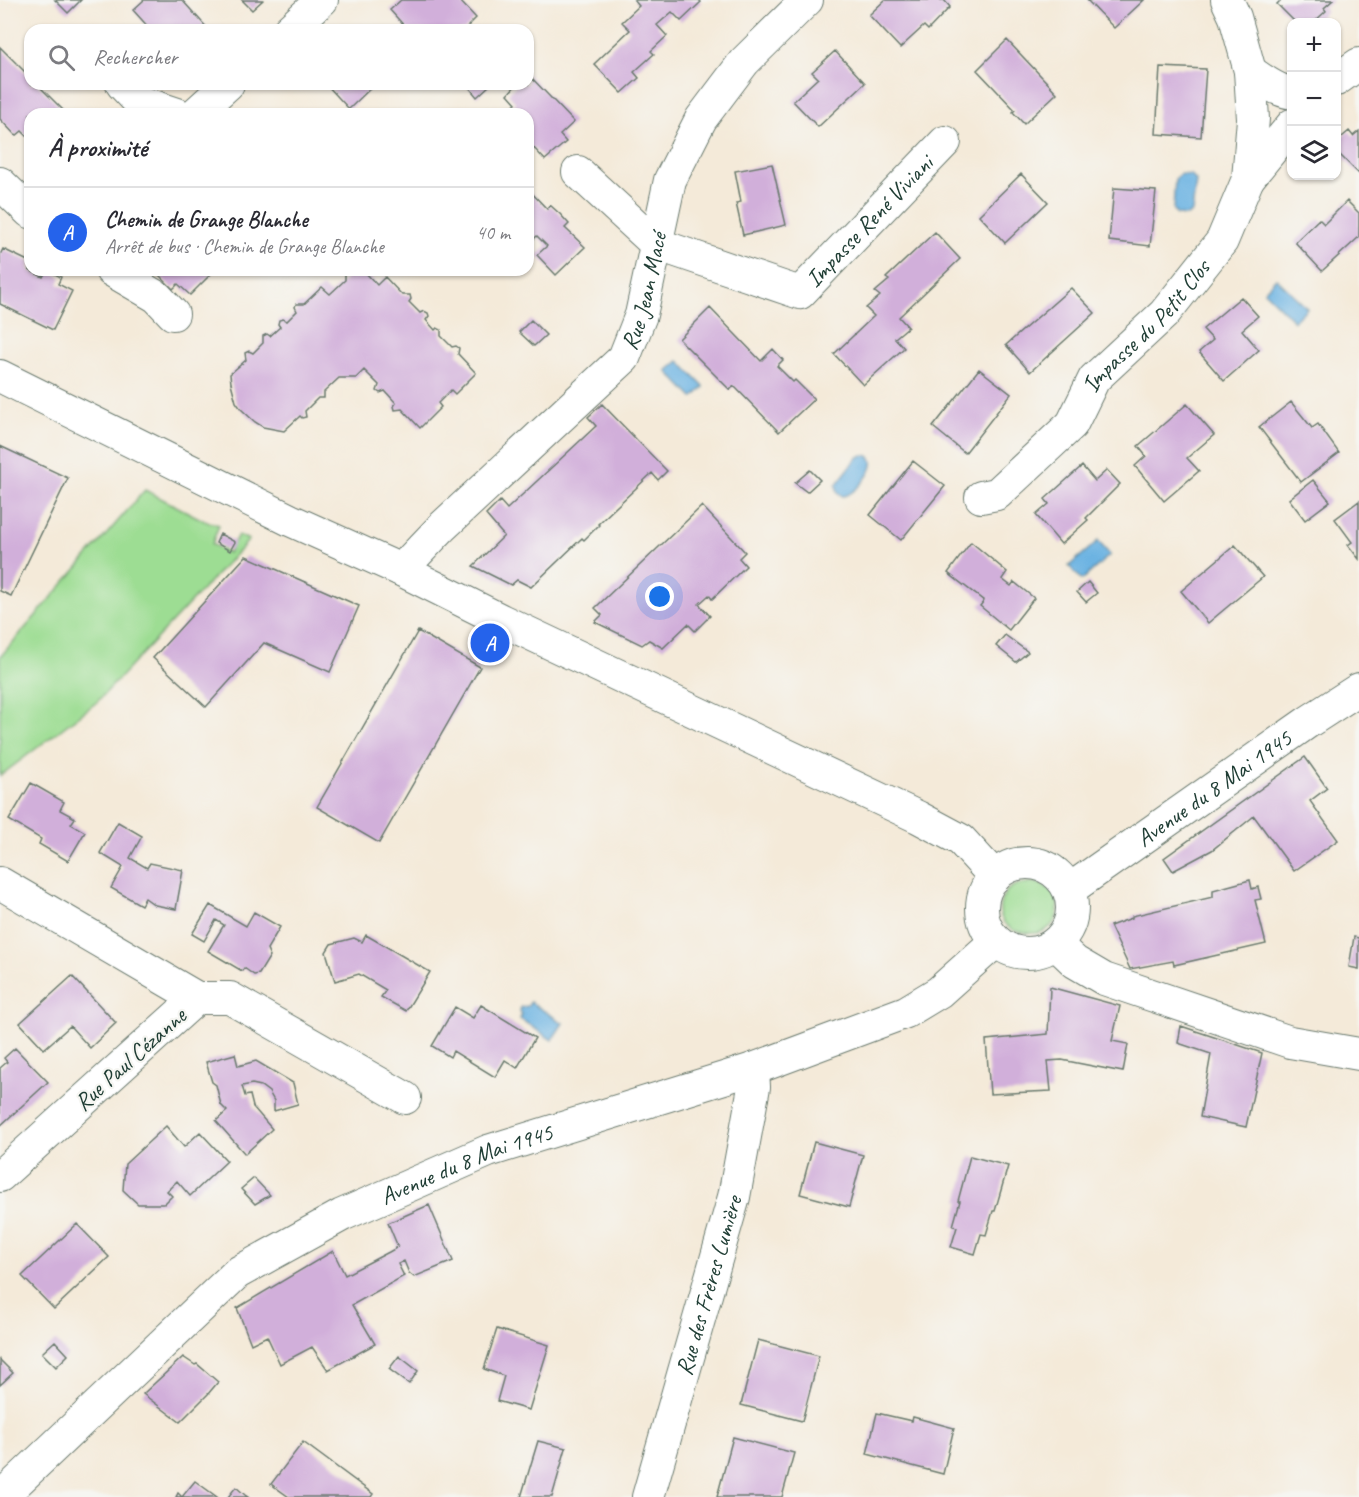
<!DOCTYPE html>
<html lang="fr">
<head>
<meta charset="utf-8">
<style>
  :root { --surface:#fff; --page:#f7f7f7; --text:#2b2b33; --muted:#7c7c81; --line:#e1e1e2; --accent:#2563eb }
  body { margin:0; font-family:Caveat,sans-serif; background:var(--page); color:var(--text) }
  .controls { position:absolute; right:18px; top:18px; display:grid; overflow:hidden; border-radius:12px; box-shadow:0 2px 4px #0004 }
  .controls button { width:54px; height:54px; display:grid; place-items:center; padding:0; border:0; border-bottom:2px solid var(--line); background:var(--surface); color:var(--text); font:30px sans-serif }
  .you { position:absolute; left:660px; top:597px; width:21px; height:21px; margin:-15px; border:4px solid #fff; border-radius:50%; background:#1a73e8; box-shadow:0 0 0 9px #1a73e833 }
  .badge { display:grid; place-items:center; width:39px; height:39px; border-radius:50%; background:var(--accent); color:#fff; font-size:20px; font-weight:700 }
  .pin { position:absolute; translate:-50% -50%; border:3px solid #fff; box-shadow:0 2px 6px #0006 }
  .list { margin:0; padding:0; list-style:none }
  h2 { display:flex; justify-content:space-between; align-items:center; height:78px; margin:0; padding:0 24px; font-size:26px }
  h2 small { font-size:20px; font-weight:400; color:var(--muted) }
  .list li { display:grid; grid-template-columns:39px 1fr auto; gap:18px; align-items:center; box-sizing:border-box; height:90px; padding:0 24px; border-top:2px solid var(--line) }
  .list b { display:block; font-size:22px; white-space:nowrap }
  .list p { margin:0; font-size:20px; white-space:nowrap; color:var(--muted) }
  .list em { font-size:20px; font-style:normal; color:var(--muted) }
  .icon { flex:none; width:33px; height:33px; fill:none; stroke:currentColor; stroke-width:2; stroke-linecap:round; stroke-linejoin:round }
  .map { position:relative; flex:none; width:1359px; height:1497px; overflow:hidden }
  .search { position:absolute; background:var(--surface); box-shadow:0 2px 4px #0004; left:24px; top:24px; width:510px; height:66px; display:flex; align-items:center; gap:15px; box-sizing:border-box; padding:0 21px; border-radius:18px; color:var(--muted); font-size:22px }
  .panel { position:absolute; background:var(--surface); box-shadow:0 2px 4px #0004; left:24px; top:108px; width:510px; height:168px; border-radius:18px }
  .map>svg:first-child { display:block }
</style>
</head>
<body>
<div class="map">
<svg width="1359" height="1497" viewBox="0 0 1359 1497">
  <rect width="100%" height="100%" fill="#f6f6f2"/>
  <filter id="ink" filterUnits="userSpaceOnUse"><feTurbulence type="fractalNoise" baseFrequency=".0167" numOctaves="2"/><feDisplacementMap in="SourceGraphic" scale="12" xChannelSelector="R" yChannelSelector="G"/><feConvolveMatrix kernelMatrix="1 2 1 2 8 2 1 2 1" color-interpolation-filters="sRGB"/></filter>
  <filter id="wash" filterUnits="userSpaceOnUse"><feTurbulence type="fractalNoise" baseFrequency=".008" numOctaves="4" result="noise"/><feDisplacementMap in="SourceGraphic" scale="24" xChannelSelector="R" yChannelSelector="G"/><feGaussianBlur stdDeviation="1.35" result="paint"/><feColorMatrix in="noise" values="0 0 0 0 0 0 0 0 0 0 0 0 0 0 0 0 0 1.4 0 .05"/><feComposite in="paint" operator="in"/></filter>
  <g filter="url(#wash)">
    <rect width="100%" height="100%" fill="#f4ead9"/>
    <path fill="#9ddd93" stroke="#5e8d64" stroke-width="1.5" d="M 145,490 L 205,521 L 219,525 L 212,544 L 228,553 L 238,535 L 249,540 L 97,702 L 0,776 L 0,657 Z
      M 1033,882 C 1070,888 1064,937 1028,933 C 1021,932 1015,932 1010,928 C 994,918 998,893 1014,886 C 1020,883 1027,883 1033,882 Z"/>
    <path fill="#6ab2e2" stroke="#44788b" stroke-width="1.5" d="M 1181,174 L 1191,175 L 1196,181 L 1192,212 L 1187,216 L 1177,215 L 1173,210 L 1175,179 Z
      M 1276,278 L 1307,308 L 1294,321 L 1264,291 Z
      M 679,361 L 704,387 L 693,398 L 667,371 Z
      M 862,455 L 869,456 L 872,460 C 875,471 854,496 842,496 L 838,493 L 836,485 L 857,458 Z
      M 1098,541 L 1110,555 L 1082,580 L 1069,566 Z
      M 530,1002 L 563,1023 L 552,1040 L 520,1019 L 522,1014 L 520,1011 L 521,1007 L 528,1006 Z"/>
    <g id="blocks">
      <path fill="#d1afda" d="M 55,0 L 81,0 L 68,13 Z
        M 144,0 L 182,0 L 209,30 L 151,30 L 133,10 Z
        M 242,0 L 263,0 L 252,10 Z
        M 401,0 L 459,0 L 476,18 L 464,30 L 408,30 L 390,10 Z
        M 634,0 L 699,0 L 701,2 L 681,21 L 672,12 L 657,25 L 667,36 L 651,51 L 654,54 L 634,72 L 639,78 L 622,93 L 594,64 L 630,30 L 622,22 L 639,6 Z
        M 885,0 L 944,0 L 950,7 L 928,30 L 924,26 L 900,48 L 869,15 Z
        M 1087,0 L 1144,0 L 1114,28 Z
        M 1281,0 L 1333,0 L 1324,8 L 1326,11 L 1314,22 L 1295,22 L 1277,4 Z
        M 1007,40 L 1057,93 L 1024,124 L 1013,112 L 1015,110 L 977,70 Z
        M 0,47 L 30,77 L 30,84 L 37,84 L 67,114 L 30,114 L 30,139 L 22,131 L 16,136 L 0,119 Z
        M 835,51 L 865,83 L 818,127 L 793,101 L 818,78 L 812,72 Z
        M 1160,67 L 1206,69 L 1201,137 L 1156,134 Z
        M 528,74 L 574,122 L 560,135 L 566,142 L 545,160 L 533,147 L 528,152 L 528,114 L 504,114 L 516,103 L 508,94 L 517,84 L 528,84 Z
        M 326,84 L 375,84 L 349,109 Z
        M 470,84 L 491,84 L 477,97 L 468,86 Z
        M 1349,131 L 1353,136 L 1359,131 L 1359,174 L 1336,151 L 1336,142 Z
        M 772,164 L 786,225 L 743,235 L 736,203 L 741,202 L 735,171 Z
        M 1021,174 L 1048,202 L 1005,243 L 979,215 Z
        M 1114,188 L 1156,191 L 1150,246 L 1109,241 Z
        M 528,189 L 547,209 L 550,205 L 560,214 L 569,224 L 565,228 L 585,247 L 556,275 L 537,255 L 547,246 L 537,236 L 528,244 Z
        M 1347,201 L 1359,213 L 1359,237 L 1322,271 L 1295,242 L 1319,219 L 1324,224 Z
        M 935,232 L 960,259 L 899,317 L 908,327 L 895,338 L 904,348 L 863,385 L 834,354 L 874,316 L 866,308 L 880,296 L 875,292 L 889,280 L 886,278 Z
        M 3,249 L 30,262 L 29,270 L 43,277 L 47,270 L 61,277 L 58,284 L 72,291 L 53,330 L 0,304 L 0,255 Z
        M 154,270 L 215,270 L 190,295 L 178,284 L 173,289 Z
        M 345,270 L 367,270 L 365,272 L 377,285 L 385,277 L 402,295 L 410,295 L 411,299 L 409,302 L 420,313 L 424,311 L 428,313 L 429,316 L 426,320 L 435,330 L 437,328 L 441,330 L 441,336 L 452,347 L 456,346 L 459,348 L 458,354 L 476,373 L 455,394 L 451,390 L 438,403 L 441,407 L 420,428 L 402,409 L 395,410 L 394,406 L 396,403 L 385,391 L 380,393 L 377,391 L 379,385 L 364,370 L 356,378 L 339,378 L 324,392 L 324,398 L 318,398 L 305,411 L 306,417 L 302,418 L 300,416 L 284,431 L 263,427 L 255,422 L 241,409 L 236,402 L 231,383 L 230,374 L 246,360 L 245,353 L 249,351 L 253,353 L 263,343 L 263,336 L 267,334 L 270,336 L 280,327 L 278,324 L 279,320 L 283,319 L 287,321 L 297,311 L 295,307 L 296,304 L 304,304 L 322,287 L 330,294 L 345,280 Z
        M 1071,288 L 1095,313 L 1030,372 L 1006,345 Z
        M 1241,297 L 1258,316 L 1242,330 L 1259,350 L 1224,381 L 1199,352 L 1213,340 L 1203,329 Z
        M 710,308 L 761,361 L 773,349 L 783,360 L 777,366 L 793,382 L 795,380 L 814,399 L 779,432 L 734,386 L 730,390 L 679,339 Z
        M 531,320 L 546,335 L 534,346 L 519,332 Z
        M 979,369 L 1011,394 L 965,453 L 933,427 Z
        M 1291,402 L 1312,428 L 1318,424 L 1339,453 L 1301,482 L 1259,427 Z
        M 602,404 L 667,471 L 658,480 L 652,473 L 598,524 L 599,525 L 584,540 L 582,538 L 531,587 L 517,580 L 511,585 L 473,566 L 504,536 L 486,515 L 500,501 L 507,509 L 596,426 L 588,417 Z
        M 1187,404 L 1214,435 L 1187,458 L 1199,471 L 1164,501 L 1135,466 L 1146,456 L 1138,446 Z
        M 0,446 L 68,478 L 11,596 L 0,591 Z
        M 913,461 L 945,486 L 901,540 L 870,515 Z
        M 1082,466 L 1095,481 L 1107,470 L 1120,484 L 1086,518 L 1088,520 L 1061,544 L 1036,515 L 1049,504 L 1045,499 Z
        M 810,470 L 820,480 L 807,492 L 795,483 Z
        M 1313,480 L 1330,501 L 1305,520 L 1289,499 Z
        M 1359,501 L 1359,559 L 1348,545 L 1352,542 L 1335,519 Z
        M 702,506 L 745,552 L 739,558 L 746,566 L 712,599 L 709,595 L 699,604 L 710,616 L 695,631 L 688,624 L 663,648 L 649,640 L 642,645 L 595,622 L 602,615 L 595,608 Z
        M 220,534 L 235,542 L 230,551 L 216,543 Z
        M 971,542 L 1007,572 L 1002,579 L 1011,586 L 1014,582 L 1034,598 L 1009,630 L 980,606 L 984,601 L 948,573 Z
        M 1235,545 L 1263,577 L 1208,623 L 1181,591 Z
        M 246,556 L 359,606 L 330,672 L 264,643 L 206,707 L 153,658 Z
        M 1088,582 L 1097,593 L 1086,602 L 1077,592 Z
        M 418,631 L 480,667 L 379,843 L 317,807 Z
        M 1005,635 L 1028,652 L 1016,662 L 996,646 Z
        M 1305,757 L 1327,788 L 1310,801 L 1338,840 L 1294,871 L 1254,816 L 1212,850 L 1173,871 L 1164,858 Z
        M 31,783 L 64,802 L 60,810 L 75,818 L 71,824 L 85,832 L 68,861 L 39,844 L 41,839 L 9,820 Z
        M 118,822 L 142,836 L 130,858 L 147,868 L 150,863 L 183,870 L 176,909 L 155,905 L 145,898 L 141,905 L 111,888 L 123,867 L 100,853 Z
        M 1250,880 L 1252,889 L 1258,887 L 1261,899 L 1255,900 L 1266,944 L 1174,965 L 1173,961 L 1130,969 L 1110,926 L 1132,918 L 1132,916 L 1213,897 L 1213,890 Z
        M 210,905 L 246,926 L 254,912 L 280,927 L 267,949 L 270,956 L 259,974 L 254,975 L 244,968 L 242,971 L 208,951 L 224,925 L 216,920 L 204,941 L 192,934 Z
        M 366,935 L 430,972 L 406,1011 L 381,997 L 386,990 L 359,974 L 335,981 L 326,952 L 331,944 L 354,938 L 362,942 Z
        M 1354,937 L 1359,938 L 1359,969 L 1349,967 Z
        M 72,976 L 116,1023 L 90,1048 L 70,1026 L 44,1049 L 20,1023 Z
        M 1050,987 L 1120,1006 L 1112,1041 L 1128,1044 L 1123,1072 L 1062,1060 L 1048,1061 L 1051,1091 L 990,1094 L 986,1040 L 1048,1034 Z
        M 481,1005 L 535,1038 L 517,1068 L 505,1060 L 495,1077 L 453,1051 L 450,1057 L 432,1046 L 455,1007 L 473,1018 Z
        M 1181,1026 L 1262,1053 L 1246,1127 L 1200,1117 L 1211,1054 L 1178,1043 Z
        M 15,1048 L 48,1082 L 0,1126 L 0,1068 L 7,1062 L 4,1058 Z
        M 235,1054 L 238,1066 L 256,1061 L 293,1083 L 298,1104 L 274,1111 L 274,1101 L 269,1092 L 261,1086 L 252,1084 L 242,1086 L 245,1096 L 250,1095 L 253,1107 L 272,1129 L 245,1154 L 216,1121 L 227,1111 L 221,1105 L 216,1085 L 212,1082 L 206,1062 Z
        M 166,1126 L 184,1147 L 200,1132 L 227,1161 L 190,1196 L 177,1181 L 167,1191 L 172,1196 L 164,1204 L 138,1204 L 123,1190 L 125,1164 Z
        M 814,1142 L 863,1155 L 849,1207 L 800,1194 Z
        M 970,1156 L 1008,1166 L 995,1211 L 993,1211 L 986,1235 L 981,1234 L 975,1254 L 951,1247 L 957,1227 L 953,1226 L 960,1201 L 958,1201 Z
        M 254,1178 L 270,1195 L 255,1204 L 241,1189 Z
        M 429,1205 L 453,1261 L 414,1277 L 409,1273 L 404,1261 L 398,1264 L 404,1276 L 352,1305 L 375,1344 L 328,1370 L 312,1347 L 280,1364 L 267,1336 L 251,1344 L 237,1308 L 333,1251 L 345,1275 L 389,1252 L 398,1247 L 388,1223 Z
        M 77,1224 L 109,1257 L 54,1309 L 22,1276 Z
        M 497,1329 L 549,1345 L 529,1410 L 497,1401 L 504,1376 L 484,1369 Z
        M 758,1340 L 819,1356 L 802,1421 L 741,1405 Z
        M 55,1341 L 68,1355 L 56,1367 L 42,1353 Z
        M 399,1356 L 418,1371 L 409,1384 L 389,1369 Z
        M 183,1357 L 195,1365 L 197,1364 L 218,1382 L 208,1394 L 180,1422 L 143,1394 Z
        M 0,1360 L 13,1373 L 0,1385 Z
        M 877,1413 L 912,1421 L 913,1417 L 954,1428 L 943,1474 L 867,1454 Z
        M 733,1437 L 794,1453 L 782,1497 L 717,1497 Z
        M 538,1441 L 566,1448 L 552,1497 L 521,1497 Z
        M 303,1442 L 373,1494 L 371,1497 L 289,1497 L 271,1484 Z
        M 195,1481 L 217,1497 L 176,1497 L 178,1493 L 182,1497 Z
        M 236,1487 L 245,1495 L 248,1497 L 228,1497 Z"/>
    </g>
  </g>
  <g filter="url(#ink)">
    <use href="#blocks" fill-opacity="0" stroke="#6a7a6e" stroke-width="1.5"/>
    <g fill="none" stroke-linecap="round" stroke-linejoin="round">
      <defs>
        <g id="minor">
          <path d="M 289,30 L 322,0"/>
          <path d="M 1250,71 C 1262,80 1277,91 1292,93"/>
          <path d="M 1336,80 L 1359,64"/>
          <path d="M 122,84 L 138,101 L 177,114"/>
          <path d="M 195,114 L 228,84"/>
          <path id="s1" d="M 578,172 L 656,244 L 800,293 L 945,142"/>
          <path d="M 1248,179 L 1292,125"/>
          <path d="M 0,183 L 30,212"/>
          <path d="M 111,270 L 157,297 L 173,314"/>
          <path d="M 0,376 L 290,520 L 401,570 L 501,620 L 918,817 L 961,840 L 995,877"/>
          <path id="s2" d="M 981,497 L 997,494 L 1072,424 L 1094,379 L 1164,314 L 1222,241 L 1248,179 L 1253,119 L 1250,71 L 1235,17 L 1227,0"/>
          <path id="s3" d="M 401,570 L 442,527 L 624,358 L 641,315 L 670,180 L 701,119 L 744,62 L 807,0"/>
          <circle cx="1027" cy="908" r="45"/>
          <path d="M 0,883 L 197,998 L 0,1176"/>
          <path id="s4" d="M 1069,890 L 1308,722 L 1359,689"/>
          <path d="M 1056,944 L 1075,962 L 1104,979 L 1290,1042 L 1359,1054"/>
          <path d="M 197,998 L 230,998 L 405,1098"/>
          <path id="s5" d="M 1,1497 L 237,1273 L 342,1215 L 488,1151 L 753,1069 L 906,1012 L 939,992 L 996,941"/>
          <path id="s6" d="M 648,1497 L 734,1197 L 754,1087 L 753,1069"/>
        </g>
      </defs>
      <use href="#minor" stroke="#6a7a6e" stroke-width="34"/>
      <use href="#minor" stroke="#fff" stroke-width="32"/>
    </g>
  </g>
  <g text-anchor="middle" dominant-baseline="central" stroke-width="4.5" stroke-linejoin="round" paint-order="stroke">
    <g font-size="24" fill="#1f3d34" stroke="#f6f6f2">
      <text stroke="none"><textPath href="#s1" startOffset="358">Impasse René Viviani</textPath></text>
      <text stroke="none"><textPath href="#s3" startOffset="378">Rue Jean Macé</textPath></text>
      <text stroke="none"><textPath href="#s2" startOffset="243">Impasse du Petit Clos</textPath></text>
      <text stroke="none"><textPath href="#s4" startOffset="177">Avenue du 8 Mai 1945</textPath></text>
      <text transform="translate(130 1059) rotate(-42)">Rue Paul Cézanne</text>
      <text stroke="none"><textPath href="#s5" startOffset="580">Avenue du 8 Mai 1945</textPath></text>
      <text stroke="none"><textPath href="#s6" startOffset="220">Rue des Frères Lumière</textPath></text>
    </g>
  </g>
</svg>
<div class="controls">
<button>+</button>
<button>−</button>
<button><svg class="icon" aria-label="layers" viewBox="0 0 24 24"><path d="M12 4l9 5-9 5-9-5zM3 14l9 5 9-5"/></svg></button>
</div>
<div class="you"></div>
<div class="pin badge" style="left:490px;top:643px">A</div>
<div class="search"><svg class="icon" aria-label="search" viewBox="0 0 24 24"><circle cx="10" cy="10" r="6"/><path d="M15 15l6 6"/></svg>Rechercher</div>
<section class="panel">
<h2>À proximité<small></small></h2>
<ul class="list">
<li><span class="badge">A</span><div><b>Chemin de Grange Blanche</b><p>Arrêt de bus · Chemin de Grange Blanche</p></div><em>40 m</em></li>
</ul>
</section>
</div>
</body>
</html>
